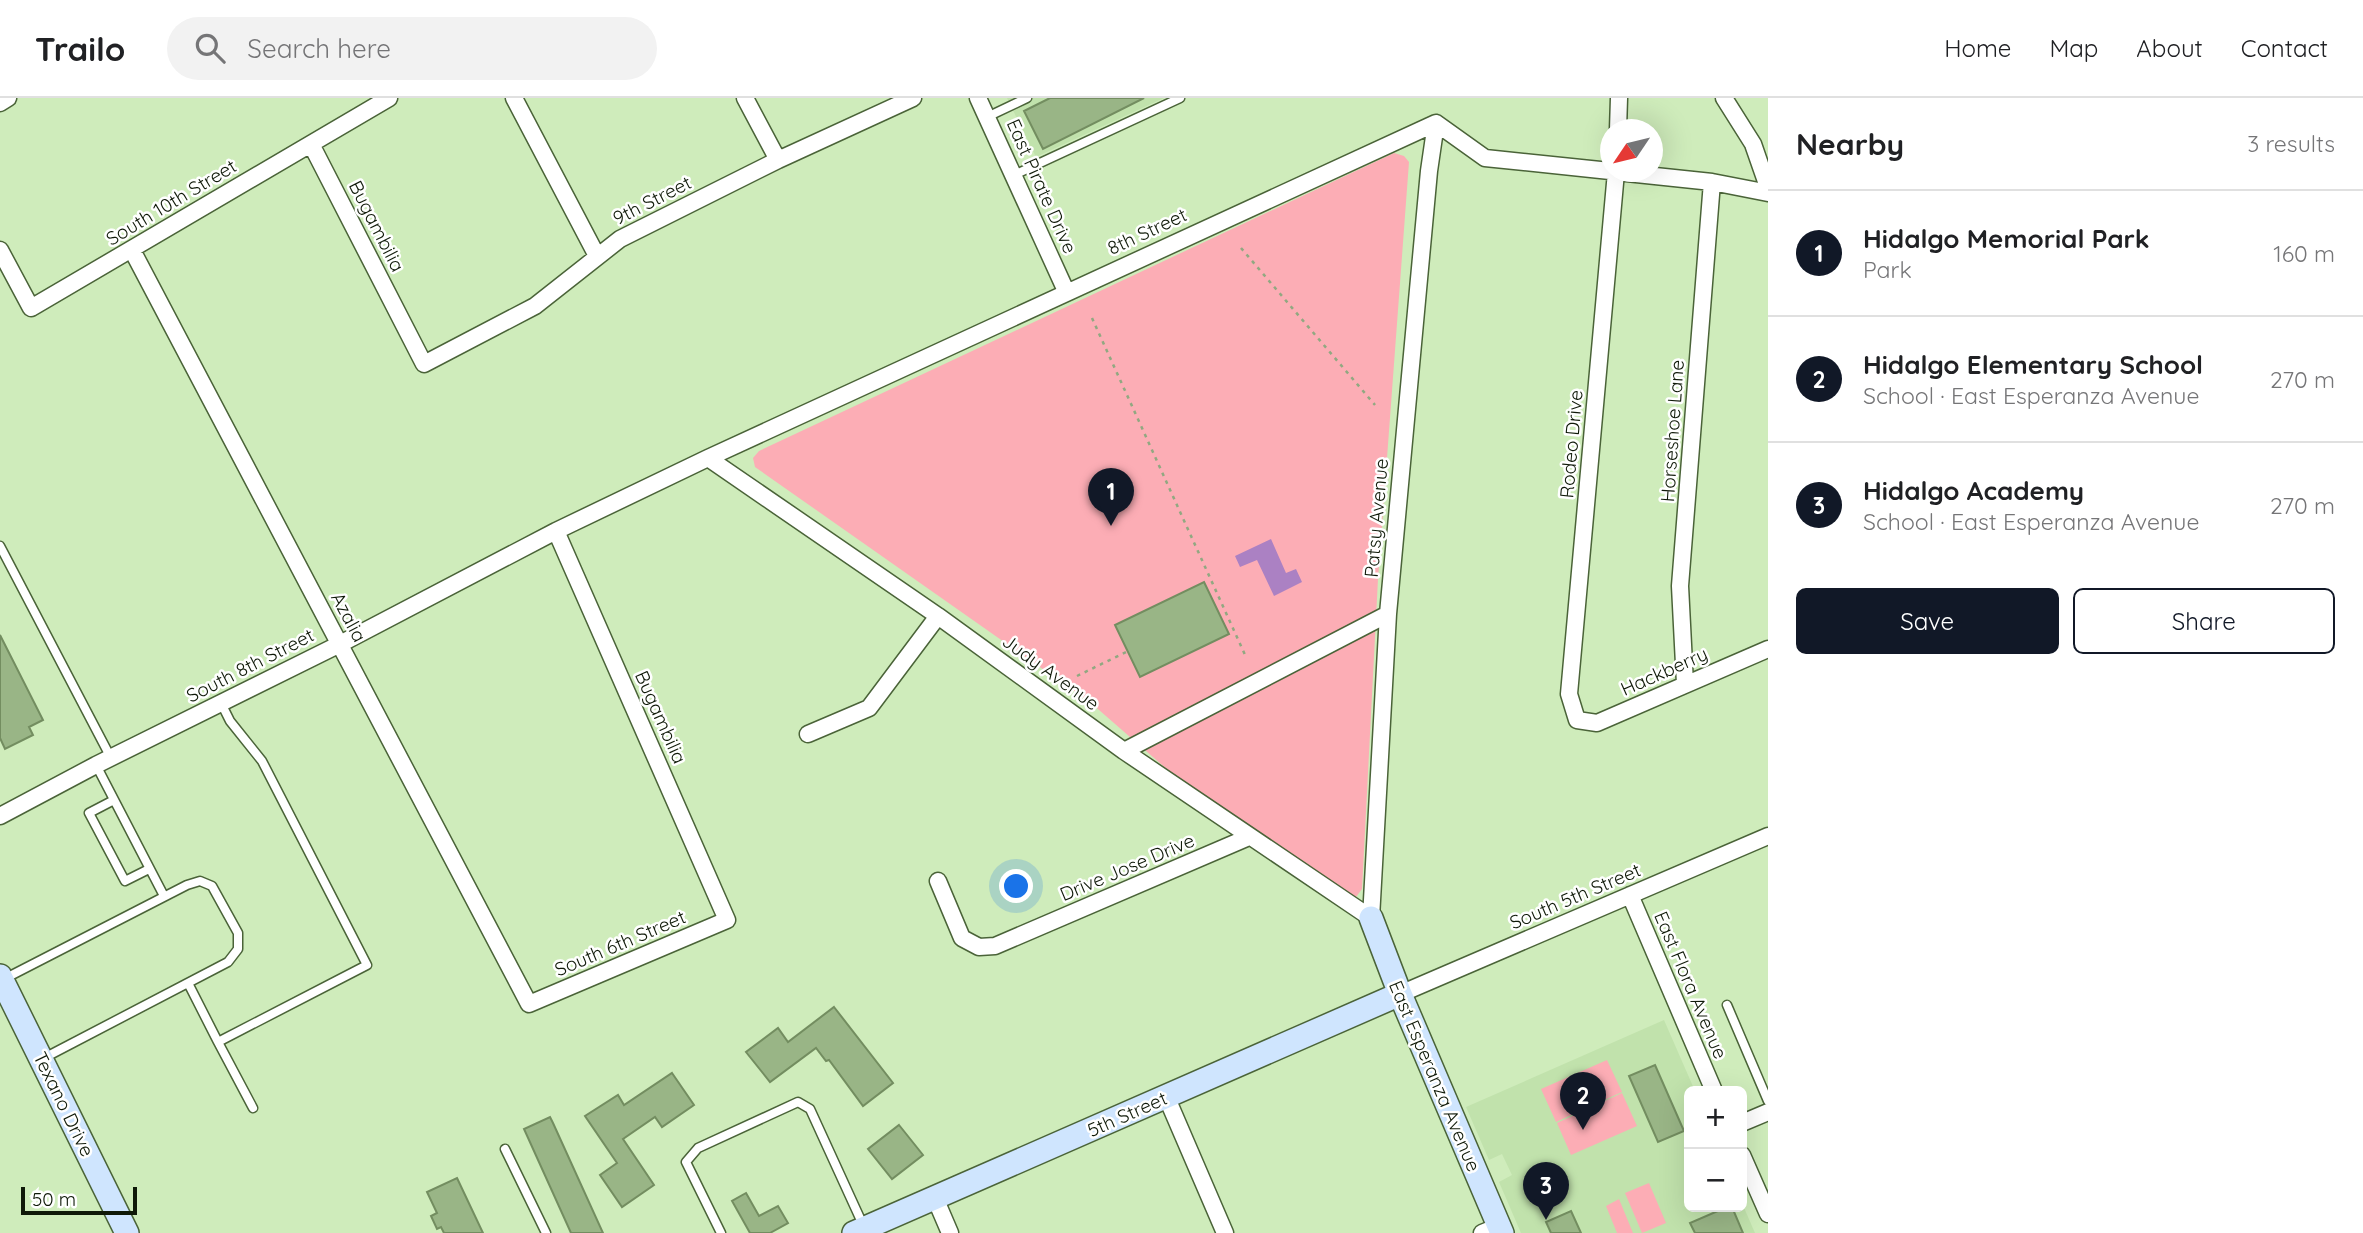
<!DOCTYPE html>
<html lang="en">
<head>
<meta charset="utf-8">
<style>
  :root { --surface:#fff; --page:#f2f2f2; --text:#202124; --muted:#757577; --line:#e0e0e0; --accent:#111827 }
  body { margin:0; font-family:Quicksand,sans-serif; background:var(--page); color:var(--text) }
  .controls { position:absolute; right:21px; bottom:21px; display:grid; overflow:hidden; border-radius:10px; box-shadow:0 7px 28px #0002 }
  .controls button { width:63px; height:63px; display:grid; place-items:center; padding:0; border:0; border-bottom:2px solid var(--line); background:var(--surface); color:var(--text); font:35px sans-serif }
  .compass { position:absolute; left:1600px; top:21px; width:63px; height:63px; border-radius:50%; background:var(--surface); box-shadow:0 7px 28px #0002; rotate:235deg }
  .scale { position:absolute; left:21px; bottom:18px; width:116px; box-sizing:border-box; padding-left:7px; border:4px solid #0f1908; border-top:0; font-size:19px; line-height:24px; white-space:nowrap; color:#0f1908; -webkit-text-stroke:5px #fff; paint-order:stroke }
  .you { position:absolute; left:1017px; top:789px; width:24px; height:24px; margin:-18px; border:5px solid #fff; border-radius:50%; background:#1a73e8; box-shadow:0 0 0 10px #1a73e833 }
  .badge { display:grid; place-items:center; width:46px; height:46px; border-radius:50%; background:var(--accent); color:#fff; font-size:23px; font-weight:700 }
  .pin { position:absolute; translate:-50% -58px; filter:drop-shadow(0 2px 4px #0008) }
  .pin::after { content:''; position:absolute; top:37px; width:24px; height:21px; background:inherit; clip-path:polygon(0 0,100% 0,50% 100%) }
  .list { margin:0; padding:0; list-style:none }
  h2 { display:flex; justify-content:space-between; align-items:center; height:91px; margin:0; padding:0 28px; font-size:30px }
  h2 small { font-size:23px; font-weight:400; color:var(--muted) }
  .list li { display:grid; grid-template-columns:46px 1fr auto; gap:21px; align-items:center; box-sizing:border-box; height:126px; padding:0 28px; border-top:2px solid var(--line) }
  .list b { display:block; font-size:26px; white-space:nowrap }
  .list p { margin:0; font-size:23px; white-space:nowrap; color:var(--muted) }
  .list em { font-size:23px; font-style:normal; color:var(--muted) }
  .actions { display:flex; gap:14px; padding:21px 28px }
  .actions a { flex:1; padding:16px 0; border:2px solid var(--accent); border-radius:10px; text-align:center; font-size:24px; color:var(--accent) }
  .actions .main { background:var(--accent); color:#fff }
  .icon { flex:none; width:38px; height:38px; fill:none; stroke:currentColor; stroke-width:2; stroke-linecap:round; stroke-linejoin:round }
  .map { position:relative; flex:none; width:1768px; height:1135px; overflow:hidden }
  header { display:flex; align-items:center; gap:42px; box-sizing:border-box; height:98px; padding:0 35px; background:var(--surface); border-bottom:2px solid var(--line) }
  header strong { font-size:33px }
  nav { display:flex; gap:38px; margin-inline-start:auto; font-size:24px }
  .search { width:490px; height:63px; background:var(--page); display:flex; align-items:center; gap:18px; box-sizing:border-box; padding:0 24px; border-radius:38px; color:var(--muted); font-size:26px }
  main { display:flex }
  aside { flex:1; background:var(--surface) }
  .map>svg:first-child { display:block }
</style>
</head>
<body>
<header>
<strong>Trailo</strong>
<div class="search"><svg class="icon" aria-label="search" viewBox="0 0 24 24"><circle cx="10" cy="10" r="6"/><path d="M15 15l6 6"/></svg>Search here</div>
<nav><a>Home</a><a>Map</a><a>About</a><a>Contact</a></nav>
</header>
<main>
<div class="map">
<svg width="1768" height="1135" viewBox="0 0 1768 1135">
  <rect width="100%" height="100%" fill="#cfecbb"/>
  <path fill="#c1e2ac" d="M 1007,0 L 1164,0 L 1036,59 Z
    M 1664,922 L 1695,993 L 1689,993 L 1689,1109 L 1742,1109 L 1742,1105 L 1755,1135 L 1521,1135 L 1499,1084 L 1512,1077 L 1502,1056 L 1489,1062 L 1466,1009 Z"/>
  <path fill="#fcadb5" d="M 1394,55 L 1404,58 L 1409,64 L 1378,481 L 1362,791 L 1356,799 L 1351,799 L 1169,673 L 1091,605 L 755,369 L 753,360 L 759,353 Z
    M 1607,962 L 1622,994 L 1556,1024 L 1541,991 Z
    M 1622,995 L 1637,1028 L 1571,1057 L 1557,1025 Z
    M 1649,1085 L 1666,1125 L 1642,1135 L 1625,1095 Z
    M 1619,1101 L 1633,1135 L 1617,1135 L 1606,1108 Z"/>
  <path fill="#ab81c3" d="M 1271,441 L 1286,475 L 1296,471 L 1302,484 L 1274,498 L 1257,462 L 1240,469 L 1235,458 Z"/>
  <path fill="#99b586" stroke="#738d60" stroke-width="2" d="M 1050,0 L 1144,0 L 1043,51 L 1024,13 Z
    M 1204,484 L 1229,536 L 1140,579 L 1115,527 Z
    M 0,537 L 43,622 L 29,629 L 33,637 L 5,651 L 0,640 Z
    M 834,909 L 893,985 L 863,1008 L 829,962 L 826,963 L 816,950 L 770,984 L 746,954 L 778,930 L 788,944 Z
    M 1655,967 L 1684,1033 L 1658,1044 L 1629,978 Z
    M 672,975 L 694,1007 L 662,1029 L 655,1019 L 623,1041 L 654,1087 L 622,1109 L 600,1077 L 617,1065 L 585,1018 L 618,997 L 624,1007 Z
    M 550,1019 L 553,1025 L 603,1135 L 571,1135 L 524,1031 Z
    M 899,1027 L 923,1057 L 892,1081 L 868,1051 Z
    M 457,1080 L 483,1135 L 444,1135 L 441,1129 L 437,1131 L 431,1118 L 437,1115 L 427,1094 Z
    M 746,1095 L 759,1118 L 778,1108 L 788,1125 L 770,1135 L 750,1135 L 732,1103 Z
    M 1727,1109 L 1732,1109 L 1743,1135 L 1695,1135 L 1690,1125 Z
    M 1571,1113 L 1581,1135 L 1551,1135 L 1546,1124 Z"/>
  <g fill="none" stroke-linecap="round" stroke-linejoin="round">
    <defs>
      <path id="lane" d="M 987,19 L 1027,0
        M 1014,77 L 1180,0
        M 0,448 L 111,660
        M 221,605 L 230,623 L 262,663 L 367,867 L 218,944 L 253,1010
        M 96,667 L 164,798
        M 114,702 L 89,715 L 125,783 L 149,771
        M 4,881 L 187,787 L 200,783 L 212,788 L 238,835 L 238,851 L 228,864 L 44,960
        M 188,885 L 218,944
        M 1727,907 L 1768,1003
        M 505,1051 L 546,1135
        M 721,1135 L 686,1064 L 698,1050 L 798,1004 L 810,1011 L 864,1129"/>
      <path id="street" d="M 514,0 L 597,158
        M 745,0 L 778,62
        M 978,0 L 1066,193
        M 1724,0 L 1753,46 L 1768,89
        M 0,5 L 8,0
        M 1618,32 L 1619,0
        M 311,46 L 424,266 L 535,208 L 620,141 L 778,62 L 913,0
        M 1616,74 L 1569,596 L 1577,622 L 1597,625 L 1768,551
        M 1617,74 L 1712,84 L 1768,95
        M 0,152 L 31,210 L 389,0
        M 132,152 L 529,906 L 727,822 L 556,433
        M 708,360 L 938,518 L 1124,653 L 1371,820
        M 1685,586 L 1680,488 L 1712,84
        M 808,636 L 869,610 L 938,518
        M 1124,653 L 1388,516
        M 0,718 L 96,667 L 340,546 L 556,433 L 708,360 L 1436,25 L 1485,60 L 1610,73
        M 938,783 L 962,840 L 979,849 L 995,848 L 1249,739
        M 1630,797 L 1714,993
        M 1371,820 L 1388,516 L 1429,73 L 1436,25
        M 1400,896 L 1768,738
        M 1166,998 L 1225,1135
        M 1742,1025 L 1768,1014
        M 1742,1057 L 1768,1116
        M 935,1100 L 950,1135
        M 1482,1135 L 1499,1128"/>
      <path id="secondary" d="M 1371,820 L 1400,896 L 1502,1135
        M 0,878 L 127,1135
        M 854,1135 L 1400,896"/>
    </defs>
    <use href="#lane" stroke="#4a6338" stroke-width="11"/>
    <use href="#street" stroke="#4a6338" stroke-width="19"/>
    <use href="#secondary" stroke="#4a6338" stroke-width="26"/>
    <path stroke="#91a881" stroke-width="2.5" stroke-dasharray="3.5 5" stroke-linecap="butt" d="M 1241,150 L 1375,307
      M 1092,220 L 1246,559
      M 1077,578 L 1126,554"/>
    <use href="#lane" stroke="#fff" stroke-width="8"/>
    <use href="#street" stroke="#fff" stroke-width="16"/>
    <use href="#secondary" stroke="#cfe5fe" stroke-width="23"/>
  </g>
  <g text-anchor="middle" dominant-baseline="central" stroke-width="5" stroke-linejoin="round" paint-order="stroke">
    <g font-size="19" fill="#0f1908" stroke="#fff">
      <text transform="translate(1042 88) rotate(66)">East Pirate Drive</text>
      <text transform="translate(652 102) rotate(-27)">9th Street</text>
      <text transform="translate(171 104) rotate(-31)">South 10th Street</text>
      <text transform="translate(377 128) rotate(63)">Bugambilia</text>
      <text transform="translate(1147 133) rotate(-25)">8th Street</text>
      <text transform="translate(1672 333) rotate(-86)">Horseshoe Lane</text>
      <text transform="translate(1571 346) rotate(-85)">Rodeo Drive</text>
      <text transform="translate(1376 420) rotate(-85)">Patsy Avenue</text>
      <text transform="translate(349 519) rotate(62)">Azalia</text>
      <text transform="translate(250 567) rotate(-27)">South 8th Street</text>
      <text transform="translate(1664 573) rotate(-24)">Hackberry</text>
      <text transform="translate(1051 574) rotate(36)">Judy Avenue</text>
      <text transform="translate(661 619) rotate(66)">Bugambilia</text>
      <text transform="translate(1127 769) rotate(-23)">Drive Jose Drive</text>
      <text transform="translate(1575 798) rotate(-23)">South 5th Street</text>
      <text transform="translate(620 845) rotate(-23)">South 6th Street</text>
      <text transform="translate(1691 887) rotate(67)">East Flora Avenue</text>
      <text transform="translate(1435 978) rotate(67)">East Esperanza Avenue</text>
      <text transform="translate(64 1006) rotate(64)">Texano Drive</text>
      <text transform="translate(1127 1016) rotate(-24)">5th Street</text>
    </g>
  </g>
</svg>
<div class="controls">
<button>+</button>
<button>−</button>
</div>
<svg class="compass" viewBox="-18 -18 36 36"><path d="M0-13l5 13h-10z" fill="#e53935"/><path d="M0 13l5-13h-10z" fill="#757577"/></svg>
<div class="scale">50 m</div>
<div class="you"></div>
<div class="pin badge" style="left:1111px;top:428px">1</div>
<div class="pin badge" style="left:1583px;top:1032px">2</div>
<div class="pin badge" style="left:1546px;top:1122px">3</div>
</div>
<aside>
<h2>Nearby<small>3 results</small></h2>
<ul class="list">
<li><span class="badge">1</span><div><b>Hidalgo Memorial Park</b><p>Park</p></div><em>160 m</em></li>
<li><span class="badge">2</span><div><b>Hidalgo Elementary School</b><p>School · East Esperanza Avenue</p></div><em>270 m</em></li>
<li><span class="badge">3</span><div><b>Hidalgo Academy</b><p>School · East Esperanza Avenue</p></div><em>270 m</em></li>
</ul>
<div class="actions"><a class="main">Save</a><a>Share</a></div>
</aside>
</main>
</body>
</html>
